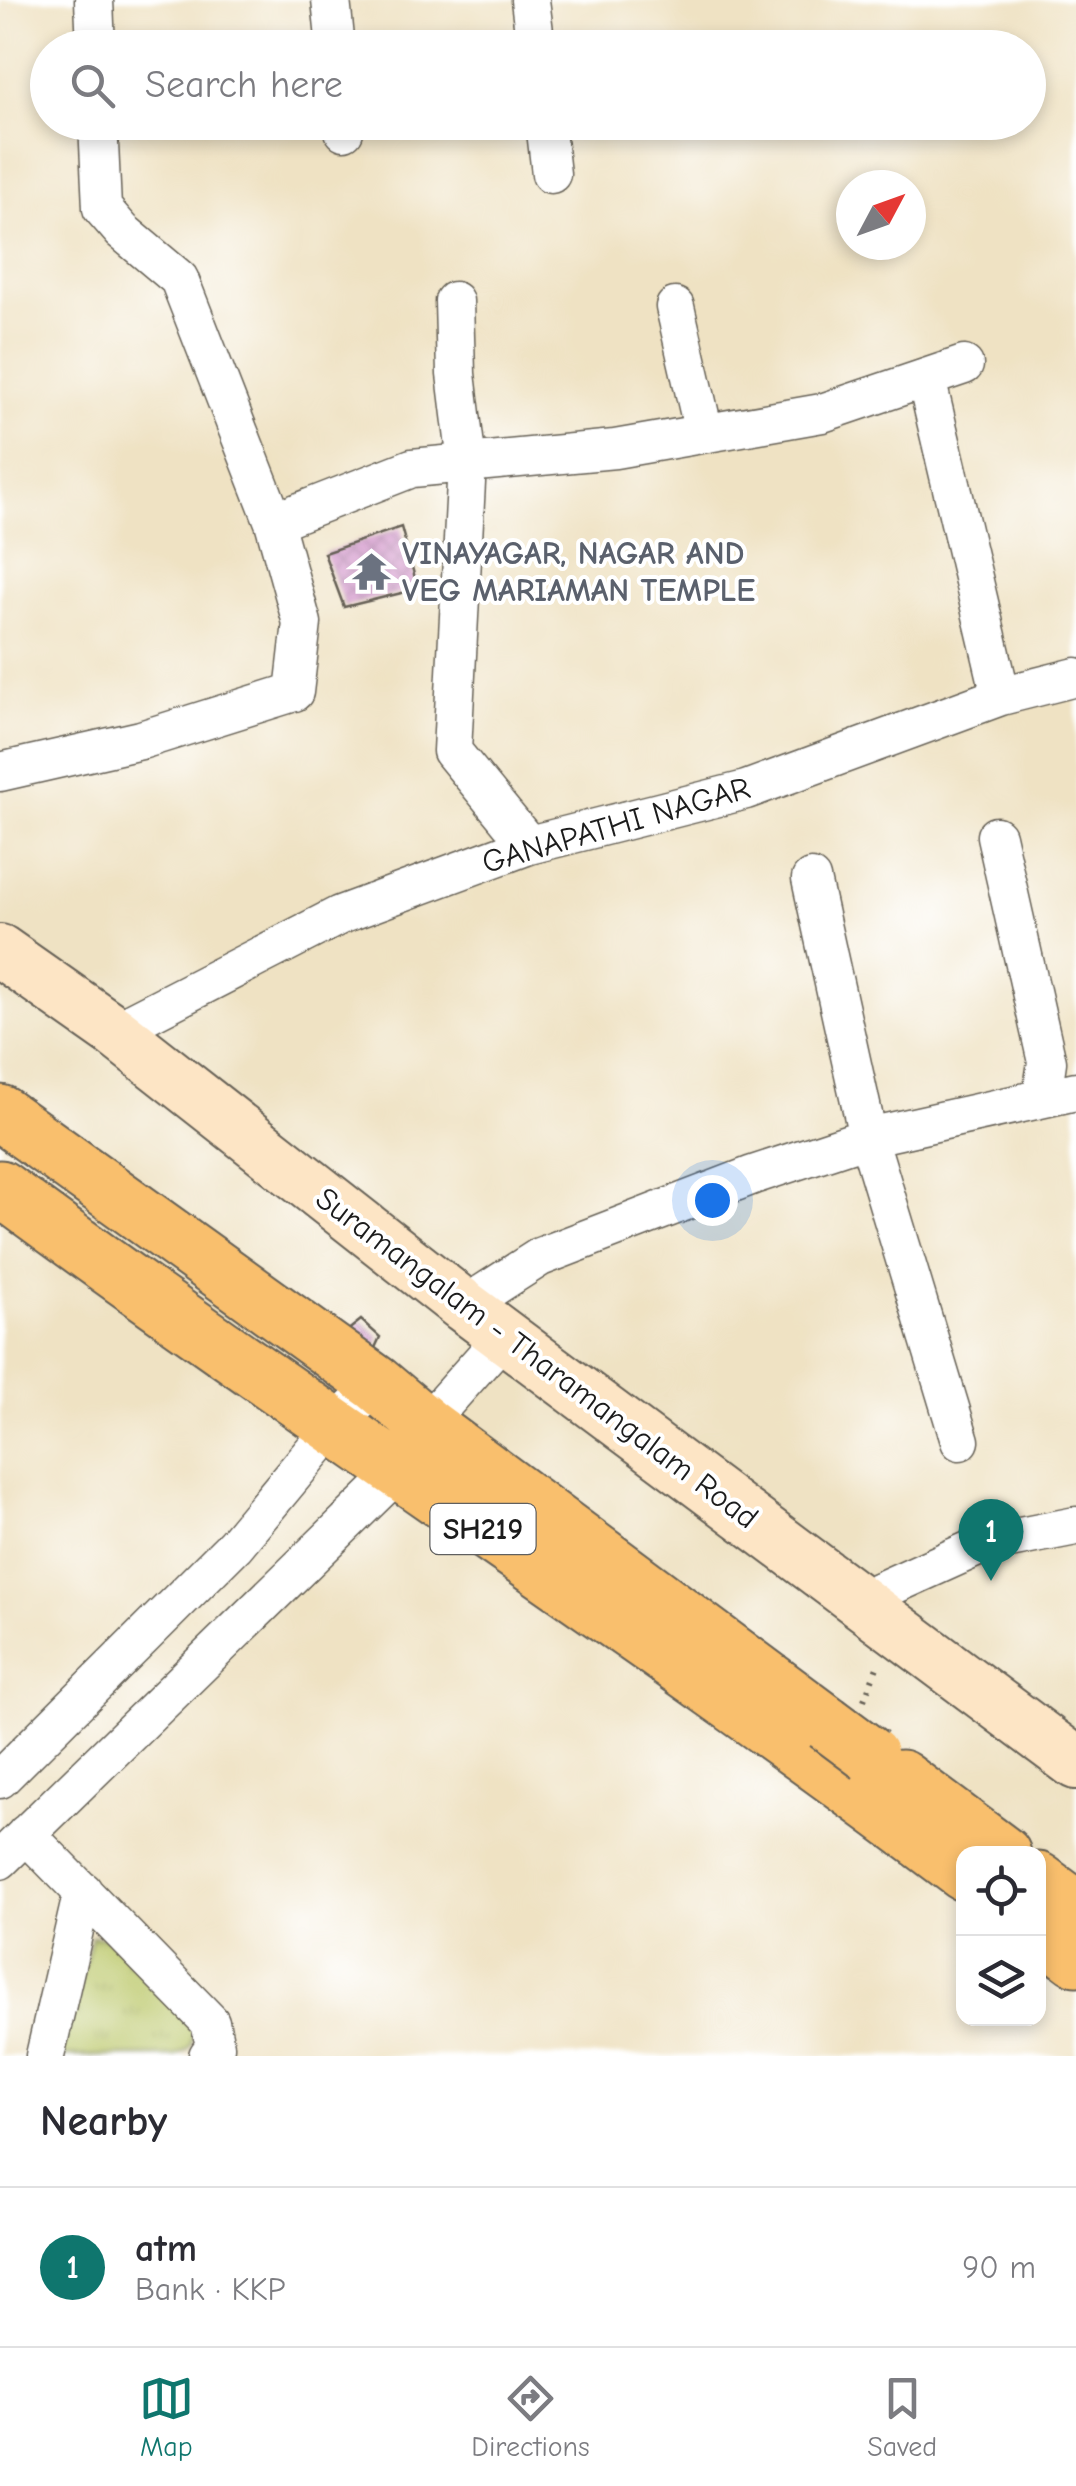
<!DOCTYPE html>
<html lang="en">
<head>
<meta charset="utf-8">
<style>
  :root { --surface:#fff; --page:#f7f7f7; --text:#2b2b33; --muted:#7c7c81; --line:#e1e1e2; --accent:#0f766e }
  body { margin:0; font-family:"Comic Neue",sans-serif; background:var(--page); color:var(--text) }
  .controls { position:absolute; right:30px; bottom:30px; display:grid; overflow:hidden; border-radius:20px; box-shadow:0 5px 15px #0003 }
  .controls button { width:90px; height:90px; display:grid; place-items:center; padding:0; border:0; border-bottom:2px solid var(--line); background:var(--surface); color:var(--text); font:50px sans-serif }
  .compass { position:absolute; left:836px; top:170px; width:90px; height:90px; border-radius:50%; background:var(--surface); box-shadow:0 5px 15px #0003; rotate:49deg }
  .you { position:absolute; left:712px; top:1200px; width:35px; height:35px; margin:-25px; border:8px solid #fff; border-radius:50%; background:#1a73e8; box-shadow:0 0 0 15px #1a73e833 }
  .badge { display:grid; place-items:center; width:65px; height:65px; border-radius:50%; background:var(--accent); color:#fff; font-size:32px; font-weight:700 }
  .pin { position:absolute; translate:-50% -82px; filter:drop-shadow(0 2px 5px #0008) }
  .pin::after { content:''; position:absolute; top:52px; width:35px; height:30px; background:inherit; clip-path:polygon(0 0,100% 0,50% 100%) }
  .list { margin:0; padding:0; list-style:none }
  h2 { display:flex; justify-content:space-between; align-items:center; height:130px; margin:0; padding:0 40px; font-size:42px }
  h2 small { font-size:32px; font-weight:400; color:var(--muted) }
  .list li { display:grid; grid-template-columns:65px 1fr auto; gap:30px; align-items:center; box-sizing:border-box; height:160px; padding:0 40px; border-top:2px solid var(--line) }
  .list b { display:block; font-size:38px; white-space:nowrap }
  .list p { margin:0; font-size:32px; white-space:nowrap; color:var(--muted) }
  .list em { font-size:32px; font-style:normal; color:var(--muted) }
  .icon { flex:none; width:55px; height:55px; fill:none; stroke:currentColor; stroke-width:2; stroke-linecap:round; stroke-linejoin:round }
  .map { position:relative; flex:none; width:1076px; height:2056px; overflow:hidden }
  .search { position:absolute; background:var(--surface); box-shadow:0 5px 15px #0003; left:30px; right:30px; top:30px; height:110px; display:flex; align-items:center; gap:25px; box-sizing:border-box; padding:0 35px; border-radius:55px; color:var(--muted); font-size:38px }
  .sheet { height:290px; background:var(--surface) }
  nav { display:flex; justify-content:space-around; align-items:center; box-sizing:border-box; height:140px; border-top:2px solid var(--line); background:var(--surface); font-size:28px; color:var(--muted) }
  nav a { display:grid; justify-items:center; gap:5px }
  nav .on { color:var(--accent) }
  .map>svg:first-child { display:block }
</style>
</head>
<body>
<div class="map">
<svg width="1076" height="2056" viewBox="0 0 1076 2056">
  <defs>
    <pattern id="grass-tufts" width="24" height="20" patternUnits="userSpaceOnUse" patternTransform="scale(2.5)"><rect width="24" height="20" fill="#bbc769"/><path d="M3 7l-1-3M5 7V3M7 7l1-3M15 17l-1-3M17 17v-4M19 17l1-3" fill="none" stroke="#a0aa5a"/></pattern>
    <pattern id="building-cross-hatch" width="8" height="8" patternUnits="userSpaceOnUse" patternTransform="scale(2.5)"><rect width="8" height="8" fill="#cf8dc6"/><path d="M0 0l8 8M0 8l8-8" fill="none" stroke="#a772a0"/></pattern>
  </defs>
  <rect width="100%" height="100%" fill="#fff"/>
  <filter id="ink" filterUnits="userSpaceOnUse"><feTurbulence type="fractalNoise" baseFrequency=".01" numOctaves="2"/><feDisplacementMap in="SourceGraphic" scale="20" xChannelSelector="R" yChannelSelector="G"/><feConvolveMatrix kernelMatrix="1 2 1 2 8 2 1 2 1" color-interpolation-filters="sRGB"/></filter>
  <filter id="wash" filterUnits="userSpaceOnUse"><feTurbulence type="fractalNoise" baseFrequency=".0048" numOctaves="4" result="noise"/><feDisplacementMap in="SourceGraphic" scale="40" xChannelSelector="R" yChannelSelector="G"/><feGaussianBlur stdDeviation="2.25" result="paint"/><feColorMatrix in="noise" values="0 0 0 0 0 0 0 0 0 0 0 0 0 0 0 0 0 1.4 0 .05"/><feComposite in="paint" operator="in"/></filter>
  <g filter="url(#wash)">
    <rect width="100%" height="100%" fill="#efe2c3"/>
    <path fill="url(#grass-tufts)" stroke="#6c7242" stroke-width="2.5" d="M 92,1936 L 107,1937 L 192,2027 C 194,2044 191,2051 175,2056 L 61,2056 Z"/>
    <g id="blocks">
      <path fill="url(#building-cross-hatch)" d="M 401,527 L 418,589 L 344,607 L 324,553 Z
        M 361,1320 L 380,1337 L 370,1359 L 342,1335 Z"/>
    </g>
  </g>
  <g filter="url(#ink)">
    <use href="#blocks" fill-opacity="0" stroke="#666156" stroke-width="2.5"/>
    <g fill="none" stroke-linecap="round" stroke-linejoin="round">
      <defs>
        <path id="minor" d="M 94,0 L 96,48
          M 331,0 L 336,48
          M 530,0 L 536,48
          M 98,122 L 102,208 L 122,231 L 179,279 L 274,522
          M 344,122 L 344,131
          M 545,122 L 551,174
          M 454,301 L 456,374 L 467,463 L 452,751 L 529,845
          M 675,307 L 704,433
          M 926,378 L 1001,696
          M 0,772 L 141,740 L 294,692 L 302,623 L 274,522 L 412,468 L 615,449 L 822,413 L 964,365
          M 996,836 L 1047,1062 L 1042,1096
          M 811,879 L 868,1137 L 960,1441
          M 114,1031 L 340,915 L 529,845 L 746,790 L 1001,696 L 1076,677
          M 464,1306 L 540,1257 L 753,1175 L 868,1137 L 1076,1091
          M 858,1601 L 984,1544 L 1076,1526
          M 0,1779 L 235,1545 L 334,1426 L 377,1384
          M 26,1834 L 210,2022 L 215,2046 L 208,2056
          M 0,1860 L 400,1470 L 431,1418 L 504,1336
          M 45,2056 L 83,1891"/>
        <path id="secondary" d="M 0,951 L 114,1031 L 464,1306 L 1076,1763"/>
        <path id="primary" d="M 0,1113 L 377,1384 L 427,1426 L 827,1723
          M 0,1188 C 317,1422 649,1635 964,1873
          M 901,1778 L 1003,1854
          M 1038,1880 L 1076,1908
          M 1038,1929 L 1076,1958"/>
      </defs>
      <use href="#minor" stroke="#666156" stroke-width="41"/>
      <use href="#secondary" stroke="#666156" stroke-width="56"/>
      <use href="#primary" stroke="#666156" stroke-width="59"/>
      <path stroke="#666156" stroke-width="6" stroke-dasharray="2.5 8" stroke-linecap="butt" d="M 864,1700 L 878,1665"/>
      <use href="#minor" stroke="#fff" stroke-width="38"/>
      <use href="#secondary" stroke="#fde5c5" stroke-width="52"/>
      <use href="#primary" stroke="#f9bf6d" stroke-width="55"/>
      <defs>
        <path id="primary-bridge" d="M 827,1723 L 870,1755"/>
      </defs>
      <use href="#primary-bridge" stroke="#666156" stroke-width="59" stroke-linecap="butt"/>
      <use href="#primary-bridge" stroke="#f9bf6d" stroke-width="55"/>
    </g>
  </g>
  <defs>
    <symbol id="temple-bare" viewBox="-9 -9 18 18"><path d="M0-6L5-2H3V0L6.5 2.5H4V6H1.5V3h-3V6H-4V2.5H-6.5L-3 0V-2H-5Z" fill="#6b7280" stroke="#fff" stroke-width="2.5" paint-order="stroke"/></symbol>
  </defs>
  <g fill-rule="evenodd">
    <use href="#temple-bare" x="344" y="544" width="55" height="55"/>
  </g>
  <g text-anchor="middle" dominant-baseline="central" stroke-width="8" stroke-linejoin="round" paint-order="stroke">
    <rect fill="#fff" stroke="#606060" stroke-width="2.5" x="430.5" y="1504" width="105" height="50" rx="8"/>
    <g font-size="30" font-weight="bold" fill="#1c1c1c">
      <text x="483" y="1529">SH219</text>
    </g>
    <g font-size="32" font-weight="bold" fill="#5b616d" stroke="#fff" text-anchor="start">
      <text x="402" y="553">VINAYAGAR, NAGAR AND<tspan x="402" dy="37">VEG MARIAMAN TEMPLE</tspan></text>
    </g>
    <g font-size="32" fill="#1c1c1c" stroke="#fff">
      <text transform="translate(616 825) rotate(-16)">GANAPATHI NAGAR</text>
      <text transform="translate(537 1358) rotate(37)">Suramangalam - Tharamangalam Road</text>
    </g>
  </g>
</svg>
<div class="controls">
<button><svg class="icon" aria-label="locate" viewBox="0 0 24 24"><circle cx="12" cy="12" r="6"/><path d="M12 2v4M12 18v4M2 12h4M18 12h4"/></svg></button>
<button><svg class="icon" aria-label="layers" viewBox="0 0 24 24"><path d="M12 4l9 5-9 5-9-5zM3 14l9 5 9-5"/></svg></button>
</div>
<svg class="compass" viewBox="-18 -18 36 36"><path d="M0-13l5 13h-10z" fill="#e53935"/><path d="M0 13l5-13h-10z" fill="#7c7c81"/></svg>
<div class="you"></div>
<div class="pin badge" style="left:991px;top:1581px">1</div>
<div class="search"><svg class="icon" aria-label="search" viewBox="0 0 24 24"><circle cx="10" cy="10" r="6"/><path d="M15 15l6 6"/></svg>Search here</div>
</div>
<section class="sheet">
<h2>Nearby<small></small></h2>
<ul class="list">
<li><span class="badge">1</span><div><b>atm</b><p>Bank · KKP</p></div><em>90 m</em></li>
</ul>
</section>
<nav>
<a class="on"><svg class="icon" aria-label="map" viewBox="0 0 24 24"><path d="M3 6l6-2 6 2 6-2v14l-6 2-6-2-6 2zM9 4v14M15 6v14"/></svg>Map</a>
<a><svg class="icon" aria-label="directions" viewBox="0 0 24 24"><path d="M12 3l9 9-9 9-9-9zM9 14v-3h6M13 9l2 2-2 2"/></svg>Directions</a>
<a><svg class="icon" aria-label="saved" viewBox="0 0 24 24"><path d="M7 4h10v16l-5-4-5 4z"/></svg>Saved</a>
</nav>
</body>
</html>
